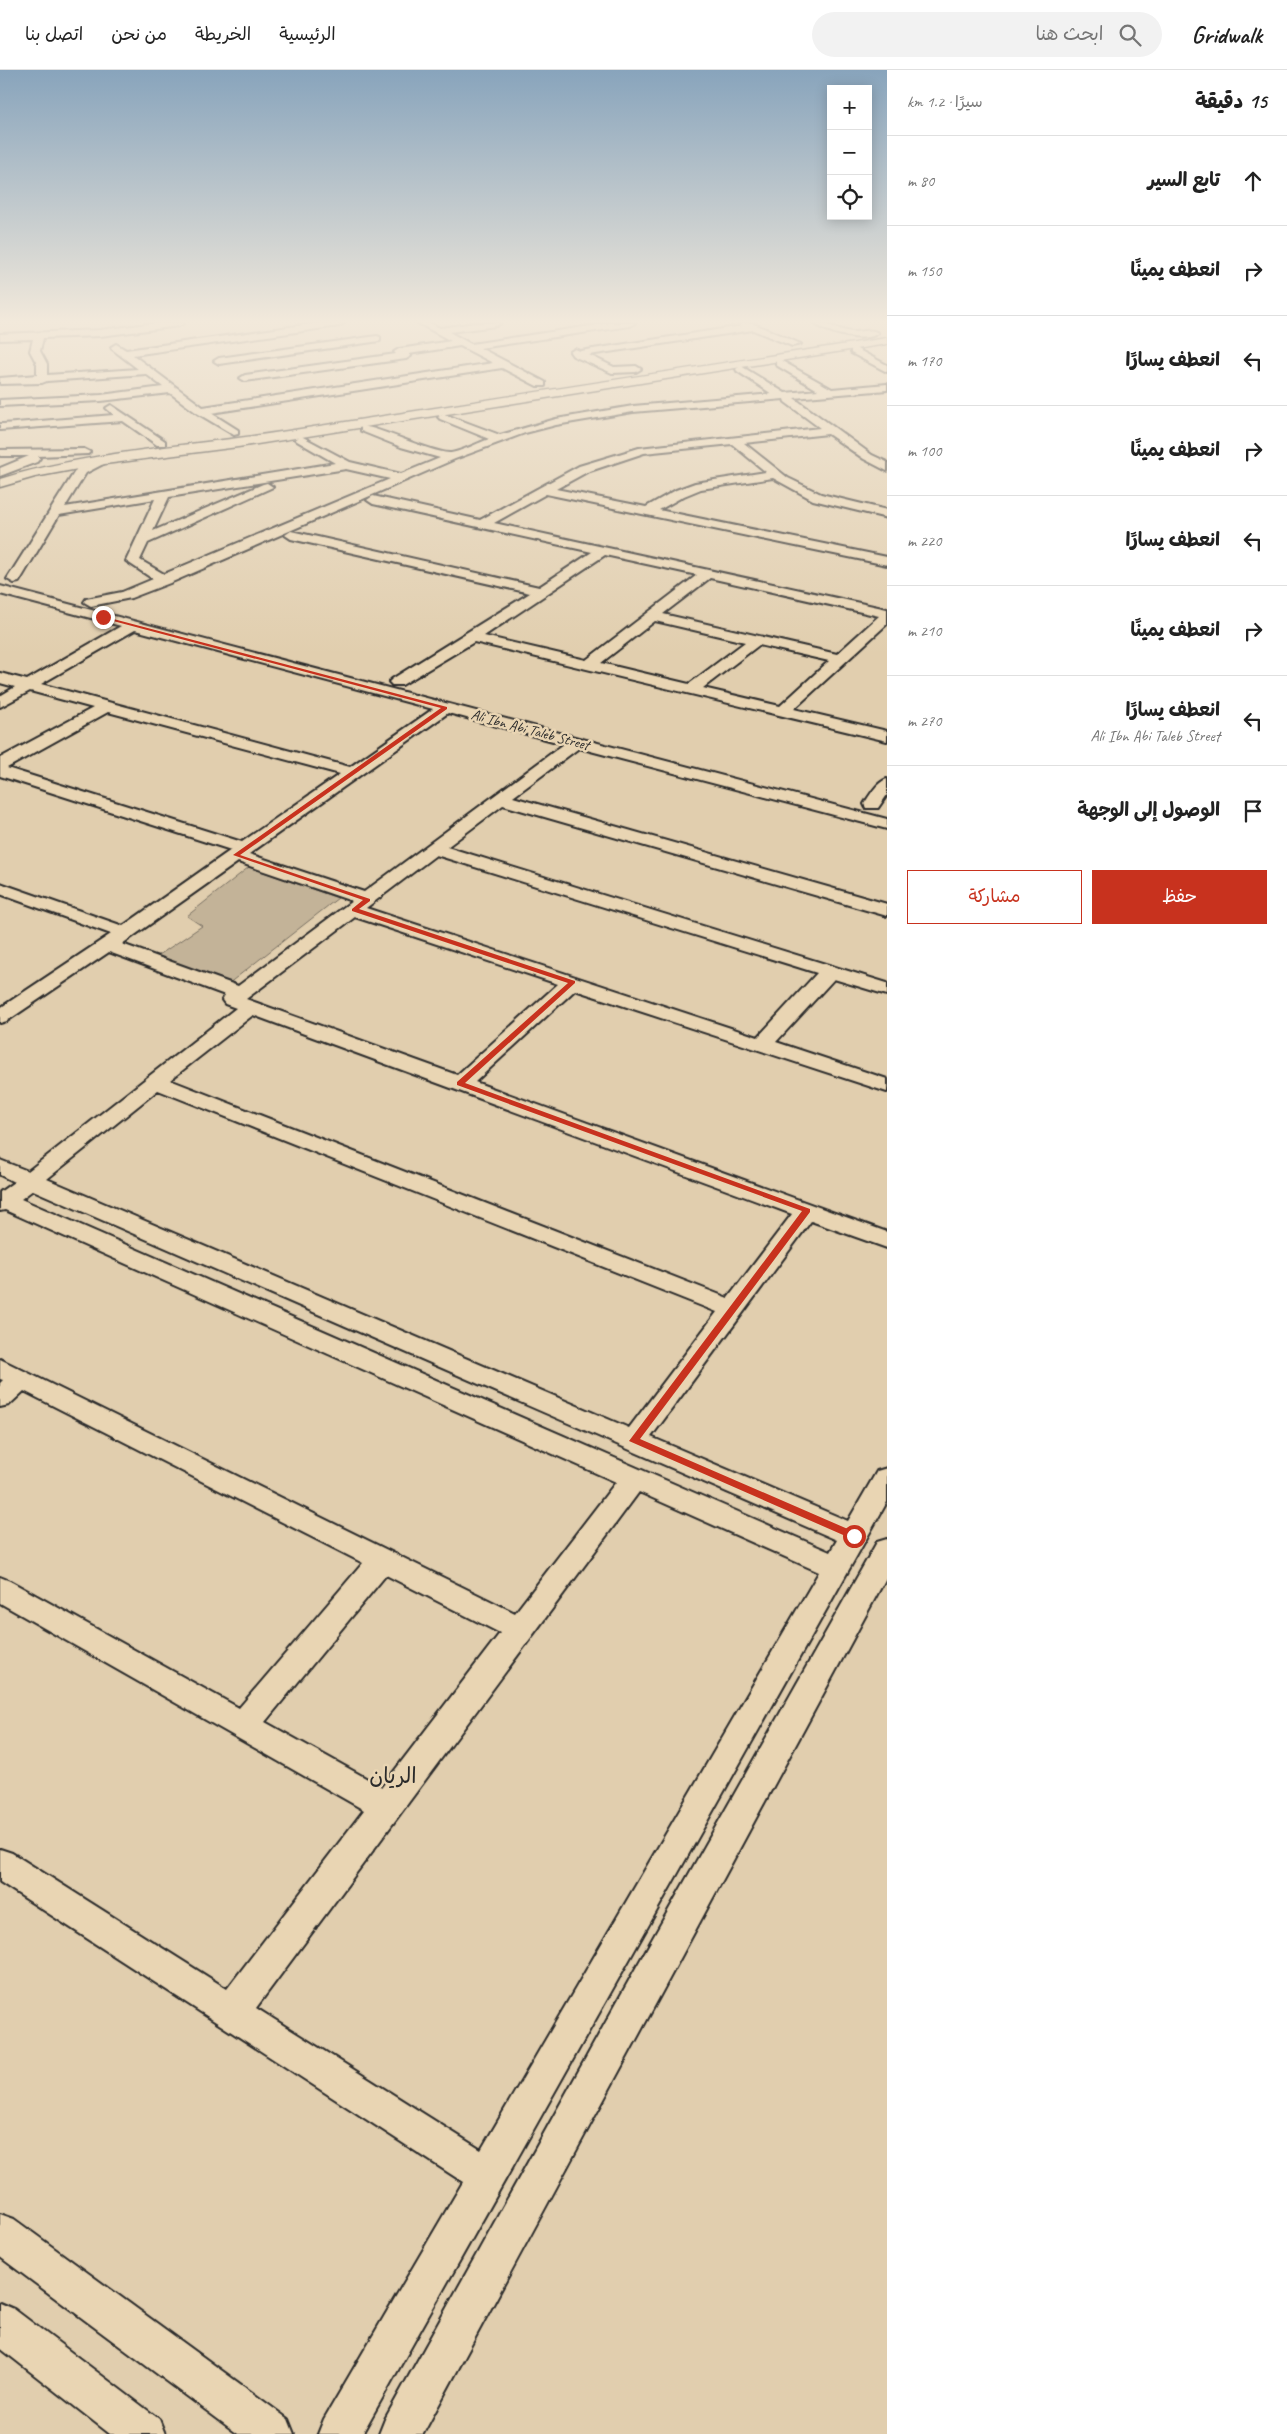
<!DOCTYPE html>
<html lang="ar">
<head>
<meta charset="utf-8">
<style>
  :root { --surface:#fff; --page:#f2f2f2; --text:#222; --muted:#767676; --line:#e0e0e0; --accent:#c8321e }
  body { margin:0; font-family:Caveat,"Playpen Sans Arabic",sans-serif; background:var(--page); color:var(--text); direction:rtl }
  .controls { position:absolute; right:15px; top:15px; display:grid; overflow:hidden; border-radius:0px; box-shadow:0 2px 12px #0003 }
  .controls button { width:45px; height:45px; display:grid; place-items:center; padding:0; border:0; border-bottom:1px solid var(--line); background:var(--surface); color:var(--text); font:25px sans-serif }
  .stop { position:absolute; width:15px; height:15px; margin:-11px; border:4px solid #c8321e; border-radius:50%; background:#fff }
  .stop.end { background:#c8321e; border-color:#fff; box-shadow:0 1px 5px #0008 }
  .list { margin:0; padding:0; list-style:none }
  h2 { display:flex; justify-content:space-between; align-items:center; height:65px; margin:0; padding:0 20px; font-size:21px }
  h2 small { font-size:16px; font-weight:400; color:var(--muted) }
  .list li { display:grid; grid-template-columns:32px 1fr auto; gap:15px; align-items:center; box-sizing:border-box; height:90px; padding:0 20px; border-top:1px solid var(--line) }
  .list b { display:block; font-size:19px; white-space:nowrap }
  .list p { margin:0; font-size:16px; white-space:nowrap; color:var(--muted) }
  .list em { font-size:16px; font-style:normal; color:var(--muted) }
  .actions { display:flex; gap:10px; padding:15px 20px }
  .actions a { flex:1; padding:11px 0; border:1px solid var(--accent); border-radius:0px; text-align:center; font-size:18px; color:var(--accent) }
  .actions .main { background:var(--accent); color:#fff }
  .icon { flex:none; width:28px; height:28px; fill:none; stroke:currentColor; stroke-width:2; stroke-linecap:round; stroke-linejoin:round }
  .map { position:relative; flex:none; width:887px; height:2364px; overflow:hidden; direction:ltr }
  header { display:flex; align-items:center; gap:30px; box-sizing:border-box; height:70px; padding:0 25px; background:var(--surface); border-bottom:1px solid var(--line) }
  header strong { font-size:24px }
  nav { display:flex; gap:28px; margin-inline-start:auto; font-size:18px }
  .search { width:350px; height:45px; background:var(--page); display:flex; align-items:center; gap:12px; box-sizing:border-box; padding:0 18px; border-radius:28px; color:var(--muted); font-size:19px }
  main { display:flex }
  aside { flex:1; background:var(--surface) }
  .map>svg:first-child { display:block }
</style>
</head>
<body>
<header>
<strong>Gridwalk</strong>
<div class="search"><svg class="icon" aria-label="search" viewBox="0 0 24 24"><circle cx="10" cy="10" r="6"/><path d="M15 15l6 6"/></svg>ابحث هنا</div>
<nav><a>الرئيسية</a><a>الخريطة</a><a>من نحن</a><a>اتصل بنا</a></nav>
</header>
<main>
<aside>
<h2>15 دقيقة<small>سيرًا · 1.2 km</small></h2>
<ul class="list">
<li><svg class="icon" aria-label="ahead" viewBox="0 0 24 24"><path d="M12 20V5M6 11l6-6 6 6"/></svg><div><b>تابع السير</b></div><em>80 m</em></li>
<li><svg class="icon" aria-label="right" viewBox="0 0 24 24"><path d="M7 20v-9h11M14 6l5 5-5 5"/></svg><div><b>انعطف يمينًا</b></div><em>150 m</em></li>
<li><svg class="icon" aria-label="left" viewBox="0 0 24 24"><path d="M17 20v-9H6M10 6l-5 5 5 5"/></svg><div><b>انعطف يسارًا</b></div><em>170 m</em></li>
<li><svg class="icon" aria-label="right" viewBox="0 0 24 24"><path d="M7 20v-9h11M14 6l5 5-5 5"/></svg><div><b>انعطف يمينًا</b></div><em>100 m</em></li>
<li><svg class="icon" aria-label="left" viewBox="0 0 24 24"><path d="M17 20v-9H6M10 6l-5 5 5 5"/></svg><div><b>انعطف يسارًا</b></div><em>220 m</em></li>
<li><svg class="icon" aria-label="right" viewBox="0 0 24 24"><path d="M7 20v-9h11M14 6l5 5-5 5"/></svg><div><b>انعطف يمينًا</b></div><em>210 m</em></li>
<li><svg class="icon" aria-label="left" viewBox="0 0 24 24"><path d="M17 20v-9H6M10 6l-5 5 5 5"/></svg><div><b>انعطف يسارًا</b><p>Ali Ibn Abi Taleb Street</p></div><em>270 m</em></li>
<li><svg class="icon" aria-label="arrive" viewBox="0 0 24 24"><path d="M6 21V4h12l-3 4 3 4H6"/></svg><div><b>الوصول إلى الوجهة</b></div></li>
</ul>
<div class="actions"><a class="main">حفظ</a><a>مشاركة</a></div>
</aside>
<div class="map">
<svg width="887" height="2364" viewBox="0 0 887 2364">
  <rect width="100%" height="100%" fill="#e1ceae"/>
  <filter id="ink" filterUnits="userSpaceOnUse"><feTurbulence type="fractalNoise" baseFrequency=".02" numOctaves="2"/><feDisplacementMap in="SourceGraphic" scale="10" xChannelSelector="R" yChannelSelector="G"/><feConvolveMatrix kernelMatrix="1 2 1 2 8 2 1 2 1" color-interpolation-filters="sRGB"/></filter>
  <g filter="url(#ink)">
    <path fill="#c3b398" stroke="#776f62" d="M 249,797 L 338,828 L 228,914 L 156,887 L 202,856 L 187,846 Z"/>
    <g fill="none" stroke-linecap="round" stroke-linejoin="round">
      <defs>
        <path id="minor" d="M 156,253 L 184,253 L 179,256 L 100,266 L 43,268 L 40,281 L 47,294 L 47,305 L 138,299 L 112,279 L 111,277 L 116,274 L 126,280 L 318,253 L 344,253 L 339,256 L 133,285 L 203,337 L 493,293 L 460,276 L 409,284 L 411,286 L 406,289 L 245,311 L 240,308 L 245,305 L 396,284 L 394,282 L 399,279 L 451,271 L 418,253 L 430,253 L 440,258 L 475,253 L 501,253 L 496,256 L 449,262 L 471,274 L 611,253 L 635,253 L 630,256 L 480,278 L 545,312 L 545,316 L 537,316 L 502,298 L 211,343 L 238,360 L 238,364 L 234,365 L 197,343 L 170,323 L 101,331 L 0,336 L 0,330 L 101,325 L 163,317 L 146,304 L 47,311 L 42,313 L 0,314 L 0,308 L 37,305 L 37,294 L 30,281 L 33,269 L 0,270 L 0,264 L 100,260 Z
          M 739,253 L 752,253 L 801,274 L 792,276 L 753,260 L 589,285 L 614,297 L 636,296 L 641,299 L 636,302 L 612,303 L 573,286 L 570,282 L 575,279 L 580,281 L 742,256 Z
          M 814,253 C 830,253 841,262 854,262 C 862,262 871,258 878,263 C 865,274 826,263 814,253 Z
          M 377,266 L 380,267 L 380,271 L 219,294 L 214,291 L 219,288 Z
          M 855,278 L 887,295 L 887,302 L 851,283 L 851,279 Z
          M 780,290 L 832,319 L 887,314 L 887,320 L 794,328 L 872,385 L 887,392 L 887,401 L 864,389 L 828,364 L 744,373 L 788,408 L 821,424 L 887,440 L 887,448 L 813,430 L 773,408 L 701,419 L 684,426 L 659,440 L 887,487 L 887,495 L 546,424 L 494,453 L 887,539 L 887,554 L 794,639 L 887,661 L 887,671 L 474,572 L 402,615 L 392,615 L 389,612 L 392,609 L 530,523 L 291,469 L 285,465 L 291,461 L 539,517 L 592,482 L 373,434 L 367,430 L 373,426 L 480,450 L 579,396 L 639,378 L 820,358 L 785,332 L 784,329 L 633,342 L 556,355 L 525,363 L 455,389 L 170,513 L 131,528 L 91,536 L 84,532 L 86,529 L 122,522 L 153,509 L 126,491 L 155,429 L 59,445 L 19,512 L 14,513 L 7,509 L 77,398 C 85,392 95,389 105,386 L 111,390 L 86,403 L 65,437 L 335,393 L 297,371 L 295,369 L 301,366 L 350,392 L 401,404 L 440,388 L 401,377 L 361,361 L 361,357 C 373,354 428,382 449,383 C 459,383 480,372 489,369 L 440,349 L 438,347 L 444,344 L 500,365 L 556,349 L 633,336 L 772,324 L 737,301 L 736,299 L 741,296 L 785,323 L 818,320 L 776,295 L 776,291 ZM 732,374 L 766,402 L 695,413 L 676,420 L 646,437 L 556,419 L 587,402 L 644,383 ZM 346,399 L 390,409 L 164,504 L 140,490 L 148,473 L 273,417 L 267,413 L 263,414 L 153,461 L 169,427 ZM 605,485 L 697,505 L 586,590 L 484,566 ZM 710,508 L 879,546 L 837,584 L 663,544 ZM 655,551 L 745,572 L 689,614 L 601,593 ZM 759,575 L 829,591 L 780,636 L 703,618 Z
          M 111,335 L 165,371 L 165,375 L 157,375 L 123,351 L 0,360 L 0,354 L 3,354 L 114,345 L 106,338 Z
          M 84,379 L 90,382 L 88,384 L 38,386 L 40,388 L 37,392 L 0,406 L 0,398 L 29,386 L 0,386 L 0,380 Z
          M 0,516 L 887,749 L 887,759 L 579,678 L 513,727 L 887,834 L 887,846 L 503,735 L 447,777 L 887,913 L 887,925 L 834,909 L 776,972 L 887,1009 L 887,1022 L 575,920 L 475,1012 L 887,1162 L 887,1178 L 811,1151 L 651,1367 L 848,1451 L 877,1401 L 887,1398 L 887,1432 L 362,2364 L 318,2364 L 324,2349 L 463,2112 L 0,1812 L 0,1779 L 12,1783 L 227,1919 L 364,1740 L 0,1533 L 0,1507 L 10,1511 L 239,1638 L 363,1493 L 24,1321 L 9,1335 L 0,1337 L 0,1313 L 3,1310 L 0,1309 L 0,1289 L 515,1543 L 616,1412 L 5,1140 L 0,1141 L 0,1122 L 14,1112 L 0,1105 L 0,1090 L 28,1101 L 236,938 L 225,934 L 222,930 L 225,925 L 109,882 L 7,951 L 0,953 L 0,938 L 111,864 L 0,824 L 0,813 L 123,856 L 231,780 L 0,706 L 0,688 L 93,638 L 30,621 L 0,637 L 0,626 L 15,617 L 0,613 L 0,603 L 27,610 L 121,556 L 0,524 ZM 135,560 L 433,639 L 350,697 L 41,614 ZM 108,642 L 340,704 L 242,772 L 7,698 ZM 448,643 L 564,674 L 364,822 L 249,784 ZM 436,785 L 817,903 L 758,967 L 366,838 ZM 238,792 L 352,831 L 238,916 L 122,874 ZM 355,847 L 558,914 L 457,1005 L 246,929 ZM 253,945 L 792,1144 L 728,1228 L 170,1010 ZM 158,1020 L 717,1242 L 629,1358 L 47,1109 ZM 33,1120 L 837,1470 L 830,1482 L 21,1129 ZM 639,1422 L 819,1502 L 481,2080 L 256,1938 ZM 386,1505 L 500,1563 L 382,1717 L 265,1652 Z
          M 887,709 L 887,725 L 878,738 L 866,738 L 864,734 C 870,725 877,712 887,709 Z
          M 887,1469 L 887,1506 L 423,2364 L 379,2364 L 385,2349 L 637,1896 L 877,1472 Z
          M 0,2144 L 14,2149 L 288,2349 L 294,2364 L 238,2364 L 0,2187 Z
          M 0,2233 L 14,2239 L 159,2349 L 165,2364 L 110,2364 L 0,2278 Z"/>
        <path id="major" d="M 887,268 L 887,274 L 238,377 L 105,394 L 35,407 L 0,417 L 0,409 C 95,380 196,376 294,360 C 491,329 689,298 887,268 Z"/>
      </defs>
      <use href="#minor" stroke="#2b2b2b" stroke-width="4"/>
      <use href="#major" stroke="#2b2b2b" stroke-width="3"/>
      <use href="#minor" fill="#e9d5b3" fill-rule="evenodd"/>
      <use href="#major" fill="#e9d5b3" fill-rule="evenodd"/>
    </g>
  </g>
  <linearGradient id="sky" x2="0" y2="1"><stop stop-color="#88a4bc"/><stop offset="0.43" stop-color="#f2e9db"/><stop offset="1" stop-color="#f2e9db" stop-opacity="0"/></linearGradient>
  <rect width="887" height="584" fill="url(#sky)"/>
  <path fill="#c8321e" d="M 102,546 L 447,637 L 447,639 L 240,785 L 370,829 L 370,831 L 359,839 L 575,911 L 575,913 L 465,1013 L 810,1139 L 810,1142 L 640,1369 L 857,1463 L 857,1468 L 850,1468 L 629,1371 L 802,1141 L 457,1015 L 457,1012 L 568,913 L 352,841 L 352,839 L 363,830 L 233,785 L 441,638 L 102,548 Z"/>
  <g text-anchor="middle" dominant-baseline="central" stroke-width="5" stroke-linejoin="round" paint-order="stroke">
    <g font-size="15" fill="#2b2b2b" stroke="#e9d5b3">
      <text transform="translate(530 660) rotate(15)">Ali Ibn Abi Taleb Street</text>
    </g>
    <g font-size="22" fill="#2b2b2b" stroke="#e9d5b3">
      <text x="393" y="1706">الريان</text>
    </g>
  </g>
</svg>
<div class="controls">
<button>+</button>
<button>−</button>
<button><svg class="icon" aria-label="locate" viewBox="0 0 24 24"><circle cx="12" cy="12" r="6"/><path d="M12 2v4M12 18v4M2 12h4M18 12h4"/></svg></button>
</div>
<div class="stop" style="left:854px;top:1466px"></div>
<div class="stop end" style="left:103px;top:547px"></div>
</div>
</main>
</body>
</html>
